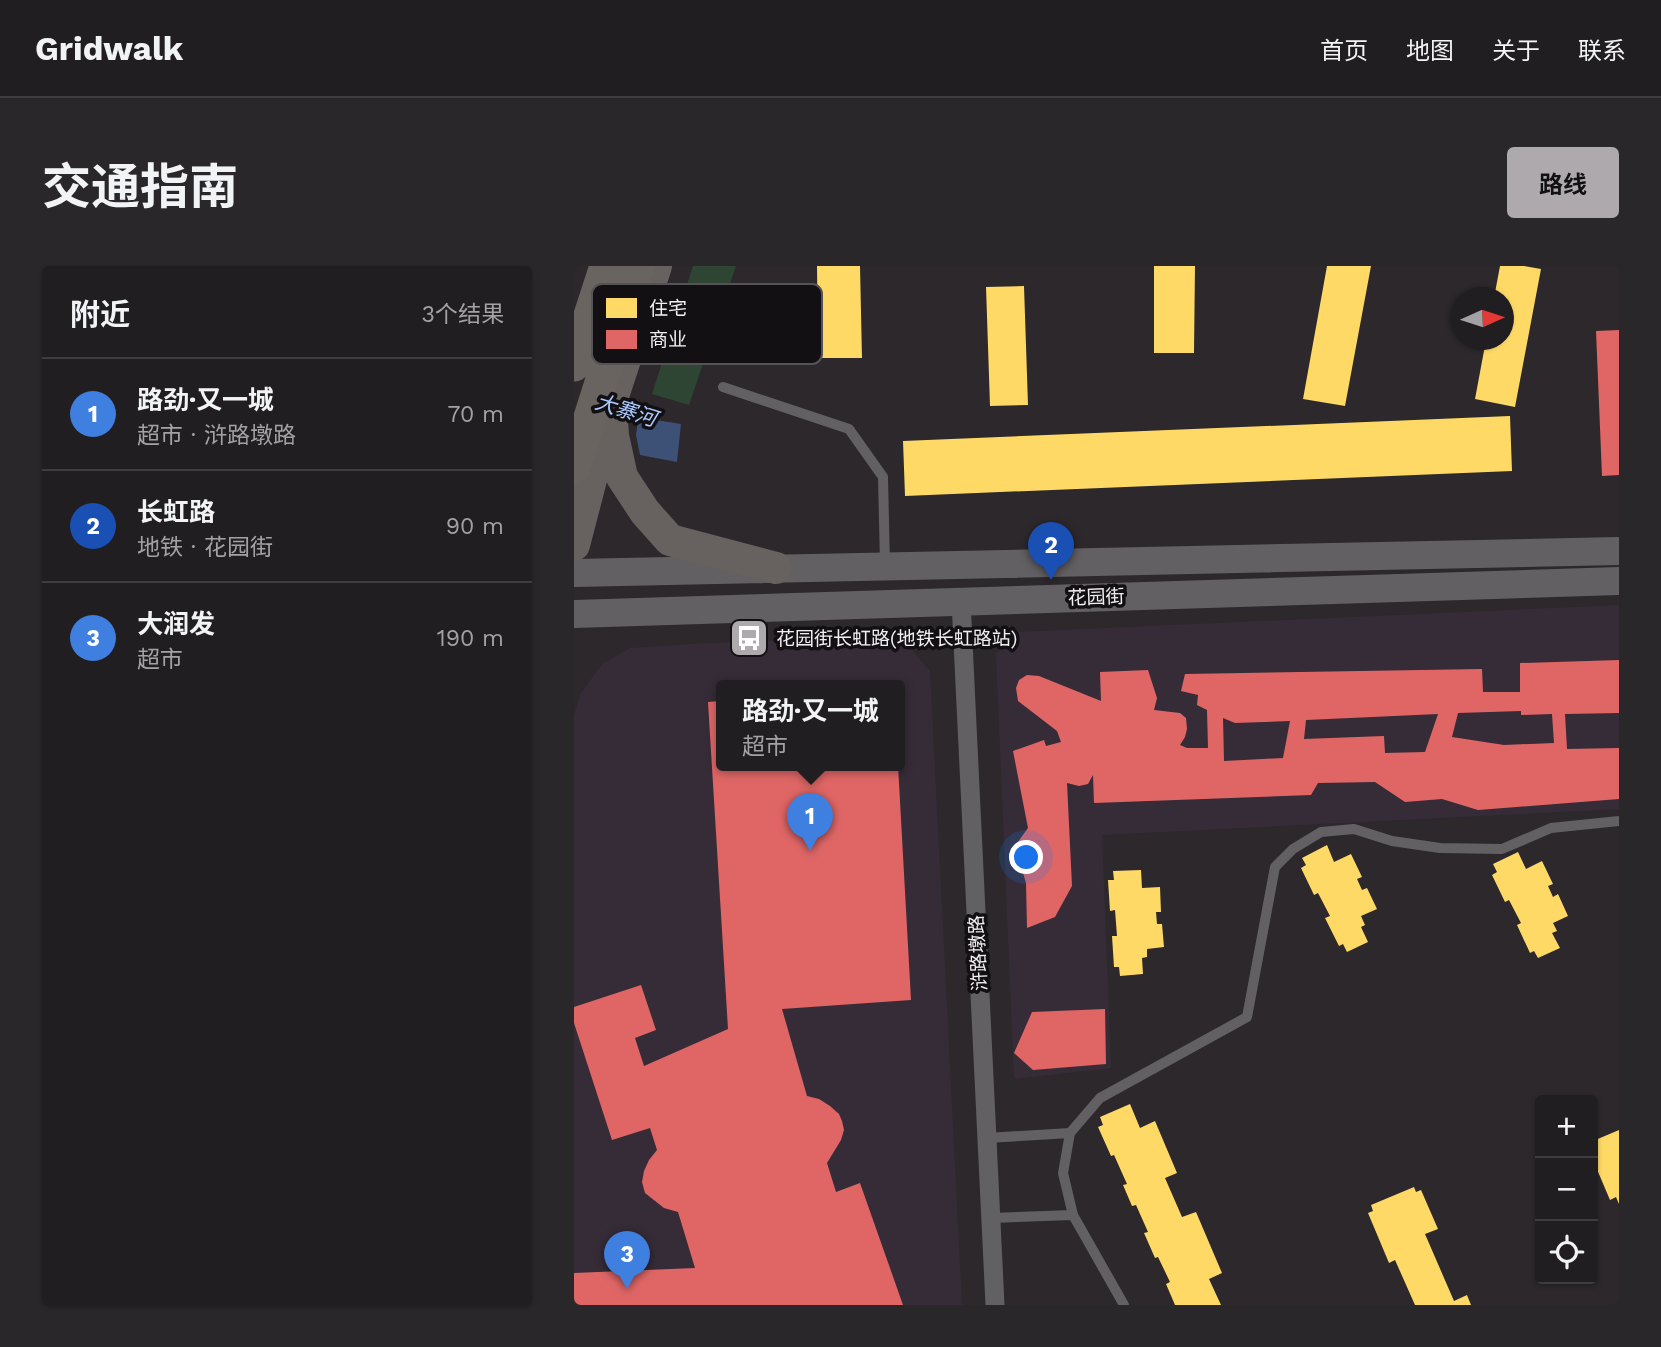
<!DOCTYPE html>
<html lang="zh">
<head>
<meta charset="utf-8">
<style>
  :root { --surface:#211e21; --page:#29272a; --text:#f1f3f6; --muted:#a2a2a5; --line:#3e3c3f; --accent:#ada9ad }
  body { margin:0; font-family:"Work Sans","Noto Sans SC",sans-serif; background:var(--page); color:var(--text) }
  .controls { position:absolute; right:21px; bottom:21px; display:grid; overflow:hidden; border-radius:7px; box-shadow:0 2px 5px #0004 }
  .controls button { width:63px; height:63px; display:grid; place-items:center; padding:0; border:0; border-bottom:2px solid var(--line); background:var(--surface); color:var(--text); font:35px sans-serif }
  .compass { position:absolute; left:877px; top:21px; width:63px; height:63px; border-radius:50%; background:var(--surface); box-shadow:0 2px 5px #0004; rotate:87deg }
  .you { position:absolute; left:453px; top:592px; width:24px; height:24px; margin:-18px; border:5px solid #fff; border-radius:50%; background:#1a73e8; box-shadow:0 0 0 10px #1a73e833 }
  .badge { display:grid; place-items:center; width:46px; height:46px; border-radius:50%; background:var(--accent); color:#fff; font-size:23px; font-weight:700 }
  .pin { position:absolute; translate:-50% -58px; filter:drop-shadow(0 2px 4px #0008) }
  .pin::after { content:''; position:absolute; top:37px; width:24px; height:21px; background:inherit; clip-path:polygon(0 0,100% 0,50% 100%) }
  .popup { position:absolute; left:142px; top:414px; width:189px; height:91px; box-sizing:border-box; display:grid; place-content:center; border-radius:7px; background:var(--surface); filter:drop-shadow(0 2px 5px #0005); font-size:23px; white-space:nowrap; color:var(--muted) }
  .popup b { font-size:26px; color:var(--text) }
  .popup::after { content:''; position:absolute; left:50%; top:100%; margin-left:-14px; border:14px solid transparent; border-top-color:var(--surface) }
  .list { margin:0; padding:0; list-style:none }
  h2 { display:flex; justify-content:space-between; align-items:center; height:91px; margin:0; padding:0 28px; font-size:30px }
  h2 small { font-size:23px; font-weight:400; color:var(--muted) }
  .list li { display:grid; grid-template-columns:46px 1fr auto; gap:21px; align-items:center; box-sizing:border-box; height:112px; padding:0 28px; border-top:2px solid var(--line) }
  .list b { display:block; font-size:26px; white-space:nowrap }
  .list p { margin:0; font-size:23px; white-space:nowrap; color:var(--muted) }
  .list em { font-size:23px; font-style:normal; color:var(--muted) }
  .icon { flex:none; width:38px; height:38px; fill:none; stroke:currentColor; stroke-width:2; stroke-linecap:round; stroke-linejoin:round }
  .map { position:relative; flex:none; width:1045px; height:1039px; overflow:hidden; border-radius:7px }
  header { display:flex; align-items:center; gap:42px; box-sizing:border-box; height:98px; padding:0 35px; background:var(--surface); border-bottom:2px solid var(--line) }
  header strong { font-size:33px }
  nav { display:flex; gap:38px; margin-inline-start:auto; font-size:24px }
  .intro { display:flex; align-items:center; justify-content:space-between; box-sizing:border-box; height:168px; padding:0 42px }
  h1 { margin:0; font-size:49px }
  .button { padding:18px 32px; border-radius:7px; background:var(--accent); color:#111; font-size:24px; font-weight:700 }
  main { display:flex; gap:42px; padding:0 42px }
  aside { flex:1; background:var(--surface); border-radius:7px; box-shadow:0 2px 5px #0004 }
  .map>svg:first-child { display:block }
</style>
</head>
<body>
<header>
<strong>Gridwalk</strong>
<nav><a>首页</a><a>地图</a><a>关于</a><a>联系</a></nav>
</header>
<div class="intro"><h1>交通指南</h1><a class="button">路线</a></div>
<main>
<aside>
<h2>附近<small>3个结果</small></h2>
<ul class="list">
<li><span class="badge" style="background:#3f7fe0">1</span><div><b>路劲·又一城</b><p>超市 · 浒路墩路</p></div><em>70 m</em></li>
<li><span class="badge" style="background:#1a4fb4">2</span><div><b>长虹路</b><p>地铁 · 花园街</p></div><em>90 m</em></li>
<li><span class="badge" style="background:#3f7fe0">3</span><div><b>大润发</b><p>超市</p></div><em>190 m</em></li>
</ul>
</aside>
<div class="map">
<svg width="1045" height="1039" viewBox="0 0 1045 1039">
  <rect width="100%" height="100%" fill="#2c282c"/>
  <path fill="#362c38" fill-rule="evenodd" d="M 1045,339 L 1045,543 L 528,569 L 537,802 L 440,813 L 422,388 L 444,366 Z
    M 327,371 L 356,405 L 388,1039 L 0,1039 L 0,449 L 7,427 L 28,398 L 56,382 L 135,377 ZM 147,419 L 325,419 L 325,499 L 147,499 Z"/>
  <path fill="#2e4534" d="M 119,0 L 162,0 L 115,139 L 78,128 Z"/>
  <path fill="#3c5175" d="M 65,148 L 82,154 L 107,158 L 103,196 L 66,189 L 62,169 Z"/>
  <path fill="#ffd966" d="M 243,0 L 286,0 L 288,92 L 244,92 Z
    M 580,0 L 621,0 L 620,87 L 580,87 Z
    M 753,0 L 797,0 L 771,140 L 729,133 Z
    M 926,0 L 950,0 L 967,3 L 941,141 L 901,133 L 912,74 L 930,74 L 930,32 L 920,32 Z
    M 450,20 L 454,139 L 416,140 L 412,21 Z
    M 936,150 L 938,205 L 331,230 L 329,175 Z
    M 753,579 L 760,596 L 777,588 L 788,611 L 783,613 L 788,624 L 793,622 L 803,643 L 787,650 L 791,659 L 787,661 L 794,676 L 773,686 L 769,678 L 765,680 L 751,652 L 756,650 L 744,627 L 740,629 L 727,602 L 732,599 L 728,592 Z
    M 944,586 L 952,603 L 968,595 L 979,618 L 974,620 L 979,631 L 984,628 L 994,650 L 979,657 L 983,665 L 978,667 L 986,682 L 964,692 L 960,685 L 956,687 L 943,659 L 947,657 L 935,634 L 931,636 L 918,609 L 923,606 L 919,598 Z
    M 567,604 L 568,622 L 586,621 L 587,646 L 582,646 L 583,658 L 588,658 L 590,681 L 573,683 L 573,691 L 568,692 L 569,708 L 546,710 L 545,701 L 540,701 L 538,670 L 543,670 L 541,644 L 536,645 L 534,614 L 540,614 L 539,605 Z
    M 556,838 L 566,862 L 581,855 L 603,907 L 591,912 L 608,951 L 622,946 L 648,1007 L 635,1013 L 647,1039 L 601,1039 L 592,1018 L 596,1016 L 584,991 L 581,992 L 570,967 L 574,966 L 562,939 L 558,940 L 549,919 L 553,918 L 540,889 L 537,890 L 524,861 L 529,859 L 526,851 Z
    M 1045,864 L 1045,938 L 1042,931 L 1036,934 L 1019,894 L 1019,883 L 1020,882 L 1019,875 Z
    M 840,921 L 842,926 L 847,924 L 864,963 L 851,968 L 880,1035 L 893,1029 L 897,1039 L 841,1039 L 821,994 L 815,997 L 794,947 L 799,945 L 797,939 Z"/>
  <path fill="#e06666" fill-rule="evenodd" d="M 1045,64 L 1045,209 L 1028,210 L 1022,65 Z
    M 1045,394 L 1045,447 L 991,448 L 993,483 L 1045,482 L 1045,533 L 904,544 L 868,533 L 831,536 L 801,516 L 744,517 L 737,529 L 520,537 L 519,509 L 514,518 L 505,520 L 493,517 L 498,620 L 481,651 L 453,662 L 452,617 L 441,580 L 454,562 L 439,485 L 470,474 L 472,480 L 487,476 L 483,465 L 444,435 L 442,422 L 445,414 L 453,409 L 465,410 L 527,435 L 526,406 L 574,404 L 583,432 L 580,444 L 606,447 L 612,452 L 613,463 L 611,471 L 606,479 L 613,482 L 634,482 L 633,444 L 623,439 L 624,429 L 607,425 L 611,408 L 908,403 L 909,426 L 946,426 L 946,397 ZM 947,445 L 947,449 L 978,448 L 980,477 L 930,479 L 878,471 L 884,447 ZM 864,448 L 851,486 L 811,487 L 810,470 L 730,473 L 732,454 ZM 649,452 L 661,457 L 716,455 L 709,492 L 650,495 Z
    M 147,435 L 147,499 L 324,499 L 337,734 L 208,743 L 233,830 L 245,833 L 256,840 L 265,848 L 268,855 L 270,864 L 267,874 L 253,897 L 262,926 L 286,917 L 329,1039 L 0,1039 L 0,1007 L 121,1002 L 104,946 L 90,942 L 71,927 L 68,916 L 70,905 L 75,894 L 83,884 L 76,862 L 38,874 L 0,757 L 0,741 L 67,719 L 82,764 L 61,772 L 70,800 L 154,763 L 134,436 Z
    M 531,743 L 532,798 L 459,804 L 440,787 L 458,746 Z"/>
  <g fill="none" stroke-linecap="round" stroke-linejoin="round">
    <path stroke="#636064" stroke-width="10" d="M 149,121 L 275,163 L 309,211 L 311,299
      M 413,872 L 496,867
      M 417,952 L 499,949
      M 550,1039 L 499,949 L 489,907 L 496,867 L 526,832 L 673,751 L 701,601 L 719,583 L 747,566 L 780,563 L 818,575 L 866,582 L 928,583 L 977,562 L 1045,555"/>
    <path stroke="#636064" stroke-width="19" d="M 387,335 L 421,1039"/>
    <path stroke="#636064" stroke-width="28" d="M 0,307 L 1045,285
      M 0,348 L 1045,315"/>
    <path stroke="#67615f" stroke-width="32" d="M 38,154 L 39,170 L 48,211 L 71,246 L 96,274 L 202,302
      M 0,279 L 38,133 L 82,0"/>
    <path stroke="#6a6460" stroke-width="33" d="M 0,99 L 32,0
      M 0,202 L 64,0"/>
  </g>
  <defs>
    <symbol id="bus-square" viewBox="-11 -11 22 22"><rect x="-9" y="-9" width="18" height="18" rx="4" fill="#ada9ad" stroke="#131014"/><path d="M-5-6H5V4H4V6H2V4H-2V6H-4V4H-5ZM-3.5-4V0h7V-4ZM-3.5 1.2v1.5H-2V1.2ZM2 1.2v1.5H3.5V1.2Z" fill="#fff"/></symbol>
  </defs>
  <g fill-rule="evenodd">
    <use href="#bus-square" x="153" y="350" width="44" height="44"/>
  </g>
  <g text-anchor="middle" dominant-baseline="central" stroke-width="7" stroke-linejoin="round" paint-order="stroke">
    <g font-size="19" fill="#f2eef3" stroke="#131014">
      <text transform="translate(522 331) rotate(-2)">花园街</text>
      <text transform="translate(404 687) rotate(-93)">浒路墩路</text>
    </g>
    <g font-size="19" fill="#f2eef3" stroke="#131014" text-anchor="start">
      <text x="202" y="372">花园街长虹路(地铁长虹路站)</text>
    </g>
    <g font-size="21" font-style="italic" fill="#aac9fd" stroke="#131014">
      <text transform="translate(52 144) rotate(17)">大寨河</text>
    </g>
  </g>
  <rect x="18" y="18" width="230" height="80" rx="10" fill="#131014" stroke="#565357" stroke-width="2"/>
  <rect x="32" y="32" width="31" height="20" fill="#ffd966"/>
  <rect x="32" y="64" width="31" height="19" fill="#e06666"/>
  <g font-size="19" fill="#f2eef3">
    <text x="75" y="49">住宅</text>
    <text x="75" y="80">商业</text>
  </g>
</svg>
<div class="controls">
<button>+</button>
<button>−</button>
<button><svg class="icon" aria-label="locate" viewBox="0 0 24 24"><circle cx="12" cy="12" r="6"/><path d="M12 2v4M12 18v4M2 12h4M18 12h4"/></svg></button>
</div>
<svg class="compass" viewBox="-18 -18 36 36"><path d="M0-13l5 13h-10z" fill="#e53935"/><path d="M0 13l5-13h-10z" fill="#a2a2a5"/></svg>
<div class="you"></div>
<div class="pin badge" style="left:236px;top:585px;background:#3f7fe0">1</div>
<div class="popup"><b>路劲·又一城</b>超市</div>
<div class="pin badge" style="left:477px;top:314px;background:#1a4fb4">2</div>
<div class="pin badge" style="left:53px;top:1023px;background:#3f7fe0">3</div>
</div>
</main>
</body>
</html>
